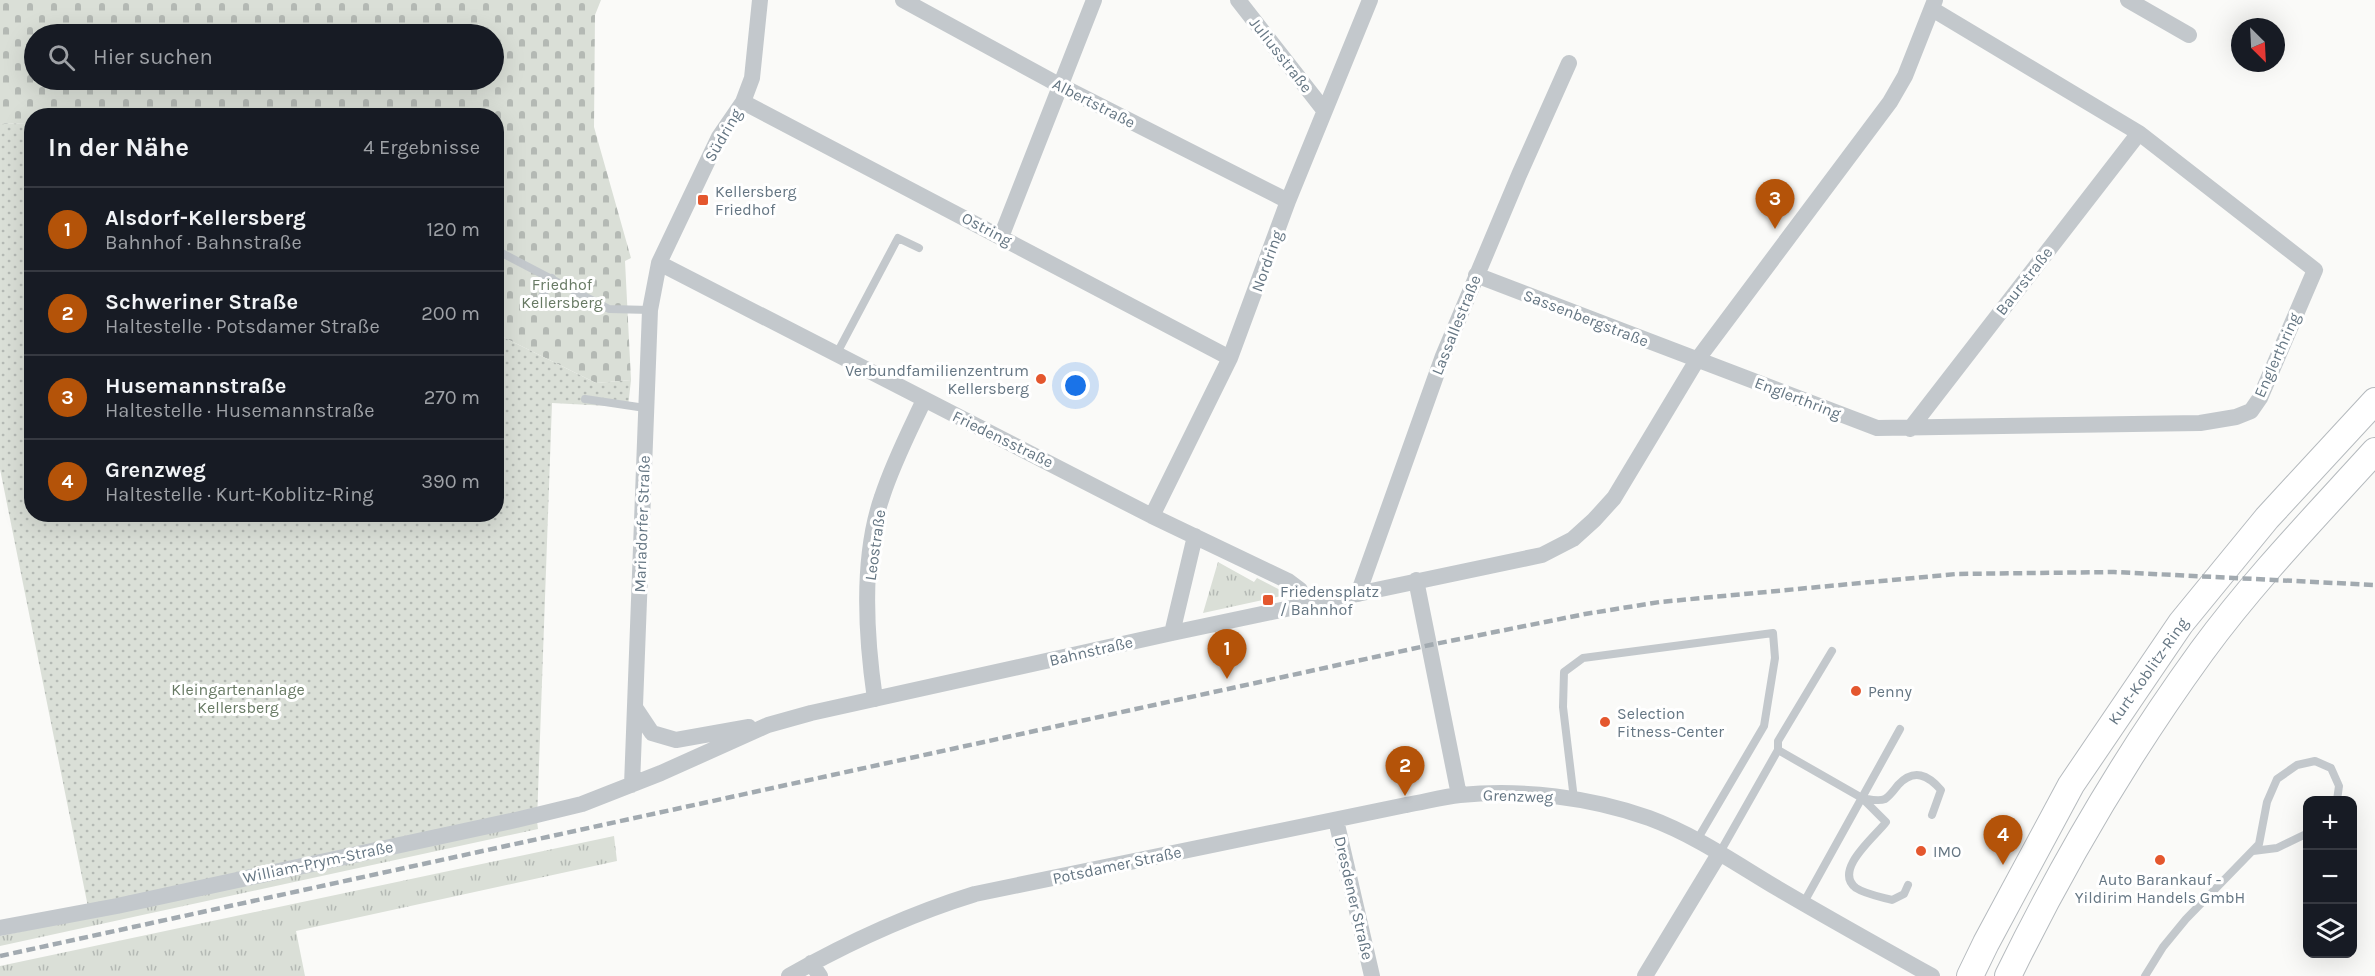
<!DOCTYPE html>
<html lang="de">
<head>
<meta charset="utf-8">
<style>
  :root { --surface:#171b24; --page:#20242c; --text:#f1f3f6; --muted:#9ea1a6; --line:#363941; --accent:#b45309 }
  body { margin:0; font-family:Karla,sans-serif; background:var(--page); color:var(--text) }
  .controls { position:absolute; right:18px; bottom:18px; display:grid; overflow:hidden; border-radius:12px; box-shadow:0 6px 24px #0002 }
  .controls button { width:54px; height:54px; display:grid; place-items:center; padding:0; border:0; border-bottom:2px solid var(--line); background:var(--surface); color:var(--text); font:30px sans-serif }
  .compass { position:absolute; left:2231px; top:18px; width:54px; height:54px; border-radius:50%; background:var(--surface); box-shadow:0 6px 24px #0002; rotate:156deg }
  .you { position:absolute; left:1076px; top:386px; width:21px; height:21px; margin:-15px; border:4px solid #fff; border-radius:50%; background:#1a73e8; box-shadow:0 0 0 9px #1a73e833 }
  .badge { display:grid; place-items:center; width:39px; height:39px; border-radius:50%; background:var(--accent); color:#fff; font-size:20px; font-weight:700 }
  .pin { position:absolute; translate:-50% -50px; filter:drop-shadow(0 2px 3px #0008) }
  .pin::after { content:''; position:absolute; top:32px; width:21px; height:18px; background:inherit; clip-path:polygon(0 0,100% 0,50% 100%) }
  .list { margin:0; padding:0; list-style:none }
  h2 { display:flex; justify-content:space-between; align-items:center; height:78px; margin:0; padding:0 24px; font-size:26px }
  h2 small { font-size:20px; font-weight:400; color:var(--muted) }
  .list li { display:grid; grid-template-columns:39px 1fr auto; gap:18px; align-items:center; box-sizing:border-box; height:84px; padding:0 24px; border-top:2px solid var(--line) }
  .list b { display:block; font-size:22px; white-space:nowrap }
  .list p { margin:0; font-size:20px; white-space:nowrap; color:var(--muted) }
  .list em { font-size:20px; font-style:normal; color:var(--muted) }
  .icon { flex:none; width:33px; height:33px; fill:none; stroke:currentColor; stroke-width:2; stroke-linecap:round; stroke-linejoin:round }
  .map { position:relative; flex:none; width:2375px; height:976px; overflow:hidden }
  .search { position:absolute; background:var(--surface); box-shadow:0 6px 24px #0002; left:24px; top:24px; width:480px; height:66px; display:flex; align-items:center; gap:15px; box-sizing:border-box; padding:0 21px; border-radius:33px; color:var(--muted); font-size:22px }
  .panel { position:absolute; background:var(--surface); box-shadow:0 6px 24px #0002; left:24px; top:108px; width:480px; height:414px; border-radius:24px }
  .map>svg:first-child { display:block }
</style>
</head>
<body>
<div class="map">
<svg width="2375" height="976" viewBox="0 0 2375 976">
  <defs>
    <pattern id="grass-tufts" width="24" height="20" patternUnits="userSpaceOnUse" patternTransform="scale(1.5)"><rect width="24" height="20" fill="#dadfd7"/><path d="M3 7l-1-3M5 7V3M7 7l1-3M15 17l-1-3M17 17v-4M19 17l1-3" fill="none" stroke="#b4b9b4"/></pattern>
    <pattern id="cemetery-stones" width="16" height="16" patternUnits="userSpaceOnUse" patternTransform="scale(1.5)"><rect width="16" height="16" fill="#dadfd7"/><path d="M2 7V4a2 2 0 0 1 4 0v3zM10 15v-3a2 2 0 0 1 4 0v3z" fill="#b4b9b4"/></pattern>
    <pattern id="garden-dots" width="8" height="8" patternUnits="userSpaceOnUse" patternTransform="scale(1.5)"><rect width="8" height="8" fill="#dadfd7"/><path d="M2 2h.1M6 6h.1" fill="none" stroke="#b4b9b4" stroke-width="1.8" stroke-linecap="round"/></pattern>
  </defs>
  <rect width="100%" height="100%" fill="#fafaf8"/>
  <path fill="url(#grass-tufts)" d="M 1218,562 L 1254,582 L 1257,578 L 1284,592 L 1286,595 L 1203,613 Z
    M 537,821 L 538,829 L 0,946 L 0,936 Z
    M 614,836 L 617,861 L 296,931 L 305,976 L 0,976 L 0,966 Z"/>
  <path fill="url(#cemetery-stones)" fill-rule="evenodd" d="M 0,0 L 601,0 L 595,15 L 594,127 L 631,258 L 625,261 L 631,380 L 596,383 L 497,334 L 496,116 L 32,116 L 31,123 L 0,124 ZM 34,34 L 494,34 L 494,80 L 34,80 Z"/>
  <path fill="url(#garden-dots)" d="M 31,123 L 32,514 L 496,514 L 497,334 L 596,383 L 631,380 L 628,407 L 552,403 L 537,821 L 90,917 L 0,469 L 0,124 Z"/>
  <g fill="none" stroke-linecap="round" stroke-linejoin="round">
    <defs>
      <path id="primary" d="M 1970,976 L 1986,943 L 2071,785 L 2181,623 L 2267,518 L 2375,401
        M 2008,976 C 2063,863 2128,753 2202,651 C 2254,580 2316,516 2375,451"/>
    </defs>
    <use href="#primary" stroke="#b5babe" stroke-width="28"/>
    <path stroke="#c3c8cc" stroke-width="8" d="M 496,250 L 609,309 L 650,310
      M 539,302 L 552,278
      M 836,355 L 898,238 L 919,248
      M 585,399 L 645,408
      M 1778,750 L 1862,798
      M 1574,799 L 1563,707 L 1564,672 L 1583,658 L 1773,633 L 1775,658 L 1764,726 L 1697,840
      M 2253,851 L 2277,848 L 2308,833
      M 1719,854 L 1778,750 L 1778,741 L 1832,651
      M 1908,885 L 1904,894 L 1892,900 C 1881,897 1865,894 1856,888 C 1832,870 1877,835 1886,822 L 1862,798 C 1869,799 1878,802 1885,799 C 1890,796 1894,790 1898,785 C 1914,768 1928,775 1941,790 L 1932,815
      M 1803,904 L 1900,729
      M 2145,976 L 2163,947 L 2186,919 L 2259,844 L 2267,802 L 2277,779 L 2297,765 L 2315,761 L 2331,768 L 2339,786 L 2337,800"/>
    <path stroke="#c3c8cc" stroke-width="16" d="M 903,0 L 1059,85 L 1288,201
      M 1238,0 L 1324,110
      M 2128,0 L 2189,35
      M 743,102 L 1230,358
      M 1001,237 L 1094,0
      M 659,263 L 1152,516 L 1288,581 L 1300,590 L 1307,604
      M 1476,275 L 1877,428 L 2200,423 L 2236,417 L 2251,411 L 2260,398 L 2315,270 L 2139,133 L 1932,9
      M 1910,429 L 2139,133
      M 1152,516 L 1230,358 L 1288,201 L 1370,0
      M 1416,580 L 1459,795
      M 1358,594 L 1443,356 L 1519,175 L 1569,63
      M 1172,633 L 1195,536
      M 875,699 C 866,637 861,557 882,497 C 893,463 909,432 924,400
      M 636,709 L 652,733 L 676,740 L 749,727
      M 632,785 L 650,310 L 659,263 L 719,137 L 743,102 L 752,78 L 760,0
      M 1336,820 L 1372,976
      M 0,928 L 117,906 L 516,820 L 582,804 L 661,773 L 768,725 L 811,713 L 1172,633 L 1542,555 L 1573,539 L 1594,520 L 1614,498 L 1697,360 L 1890,102 L 1905,76 L 1935,0
      M 811,963 L 820,976
      M 789,976 C 849,942 910,914 975,894 L 1406,805 C 1424,802 1442,797 1460,795 C 1522,789 1590,797 1649,818 C 1695,835 1735,863 1777,888 C 1828,918 1880,947 1932,976
      M 1645,976 L 1719,854"/>
    <use href="#primary" stroke="#fff" stroke-width="26"/>
    <path stroke="#a2aab0" stroke-width="4.5" stroke-dasharray="9 4.5" stroke-linecap="butt" d="M 0,956 L 1430,645 L 1585,614 L 1660,602 L 1956,574 L 2114,572 L 2375,585"/>
  </g>
  <g fill="#e4572e" stroke="#fff" stroke-width="2">
    <rect x="697" y="194" width="12" height="12" rx="3"/>
    <circle cx="1041" cy="379" r="6"/>
    <rect x="1262" y="594" width="12" height="12" rx="3"/>
    <circle cx="1856" cy="691" r="6"/>
    <circle cx="1605" cy="722" r="6"/>
    <circle cx="1921" cy="851" r="6"/>
    <circle cx="2160" cy="860" r="6"/>
  </g>
  <g text-anchor="middle" dominant-baseline="central" stroke-width="6" stroke-linejoin="round" paint-order="stroke">
    <g font-size="16" fill="#657683" stroke="#fff">
      <text transform="translate(1281 55) rotate(52)">Juliusstraße</text>
      <text transform="translate(1094 103) rotate(27)">Albertstraße</text>
      <text transform="translate(723 135) rotate(-60)">Südring</text>
      <text transform="translate(987 229) rotate(28)">Ostring</text>
      <text transform="translate(1267 261) rotate(-70)">Nordring</text>
      <text transform="translate(2024 281) rotate(-52)">Baurstraße</text>
      <text transform="translate(1586 318) rotate(21)">Sassenbergstraße</text>
      <text transform="translate(1456 325) rotate(-68)">Lassallestraße</text>
      <text transform="translate(2277 355) rotate(-66)">Englerthring</text>
      <text transform="translate(1798 398) rotate(21)">Englerthring</text>
      <text transform="translate(1003 439) rotate(26)">Friedensstraße</text>
      <text transform="translate(642 524) rotate(-88)">Mariadorfer Straße</text>
      <text transform="translate(875 545) rotate(-82)">Leostraße</text>
      <text transform="translate(1091 651) rotate(-13)">Bahnstraße</text>
      <text transform="translate(2148 671) rotate(-55)">Kurt-Koblitz-Ring</text>
      <text transform="translate(1518 796) rotate(2)">Grenzweg</text>
      <text transform="translate(318 862) rotate(-12)">William-Prym-Straße</text>
      <text transform="translate(1117 865) rotate(-12)">Potsdamer Straße</text>
      <text transform="translate(1354 898) rotate(77)">Dresdener Straße</text>
    </g>
    <g font-size="16" fill="#657683" stroke="#fff" text-anchor="start">
      <text x="715" y="191">Kellersberg<tspan x="715" dy="18">Friedhof</tspan></text>
      <text x="1029" y="370" text-anchor="end">Verbundfamilienzentrum<tspan x="1029" dy="18">Kellersberg</tspan></text>
      <text x="1280" y="591">Friedensplatz<tspan x="1280" dy="18">/ Bahnhof</tspan></text>
      <text x="1868" y="691">Penny</text>
      <text x="1617" y="713">Selection<tspan x="1617" dy="18">Fitness-Center</tspan></text>
      <text x="1933" y="851">IMO</text>
      <text x="2160" y="879" text-anchor="middle">Auto Barankauf -<tspan x="2160" dy="18">Yildirim Handels GmbH</tspan></text>
    </g>
    <g font-size="16" fill="#687a64" stroke="#fff">
      <text x="562" y="284">Friedhof<tspan x="562" dy="18">Kellersberg</tspan></text>
      <text x="238" y="689">Kleingartenanlage<tspan x="238" dy="18">Kellersberg</tspan></text>
    </g>
  </g>
</svg>
<div class="controls">
<button>+</button>
<button>−</button>
<button><svg class="icon" aria-label="layers" viewBox="0 0 24 24"><path d="M12 4l9 5-9 5-9-5zM3 14l9 5 9-5"/></svg></button>
</div>
<svg class="compass" viewBox="-18 -18 36 36"><path d="M0-13l5 13h-10z" fill="#e53935"/><path d="M0 13l5-13h-10z" fill="#9ea1a6"/></svg>
<div class="you"></div>
<div class="pin badge" style="left:1227px;top:679px">1</div>
<div class="pin badge" style="left:1405px;top:796px">2</div>
<div class="pin badge" style="left:1775px;top:229px">3</div>
<div class="pin badge" style="left:2003px;top:865px">4</div>
<div class="search"><svg class="icon" aria-label="search" viewBox="0 0 24 24"><circle cx="10" cy="10" r="6"/><path d="M15 15l6 6"/></svg>Hier suchen</div>
<section class="panel">
<h2>In der Nähe<small>4 Ergebnisse</small></h2>
<ul class="list">
<li><span class="badge">1</span><div><b>Alsdorf-Kellersberg</b><p>Bahnhof · Bahnstraße</p></div><em>120 m</em></li>
<li><span class="badge">2</span><div><b>Schweriner Straße</b><p>Haltestelle · Potsdamer Straße</p></div><em>200 m</em></li>
<li><span class="badge">3</span><div><b>Husemannstraße</b><p>Haltestelle · Husemannstraße</p></div><em>270 m</em></li>
<li><span class="badge">4</span><div><b>Grenzweg</b><p>Haltestelle · Kurt-Koblitz-Ring</p></div><em>390 m</em></li>
</ul>
</section>
</div>
</body>
</html>
